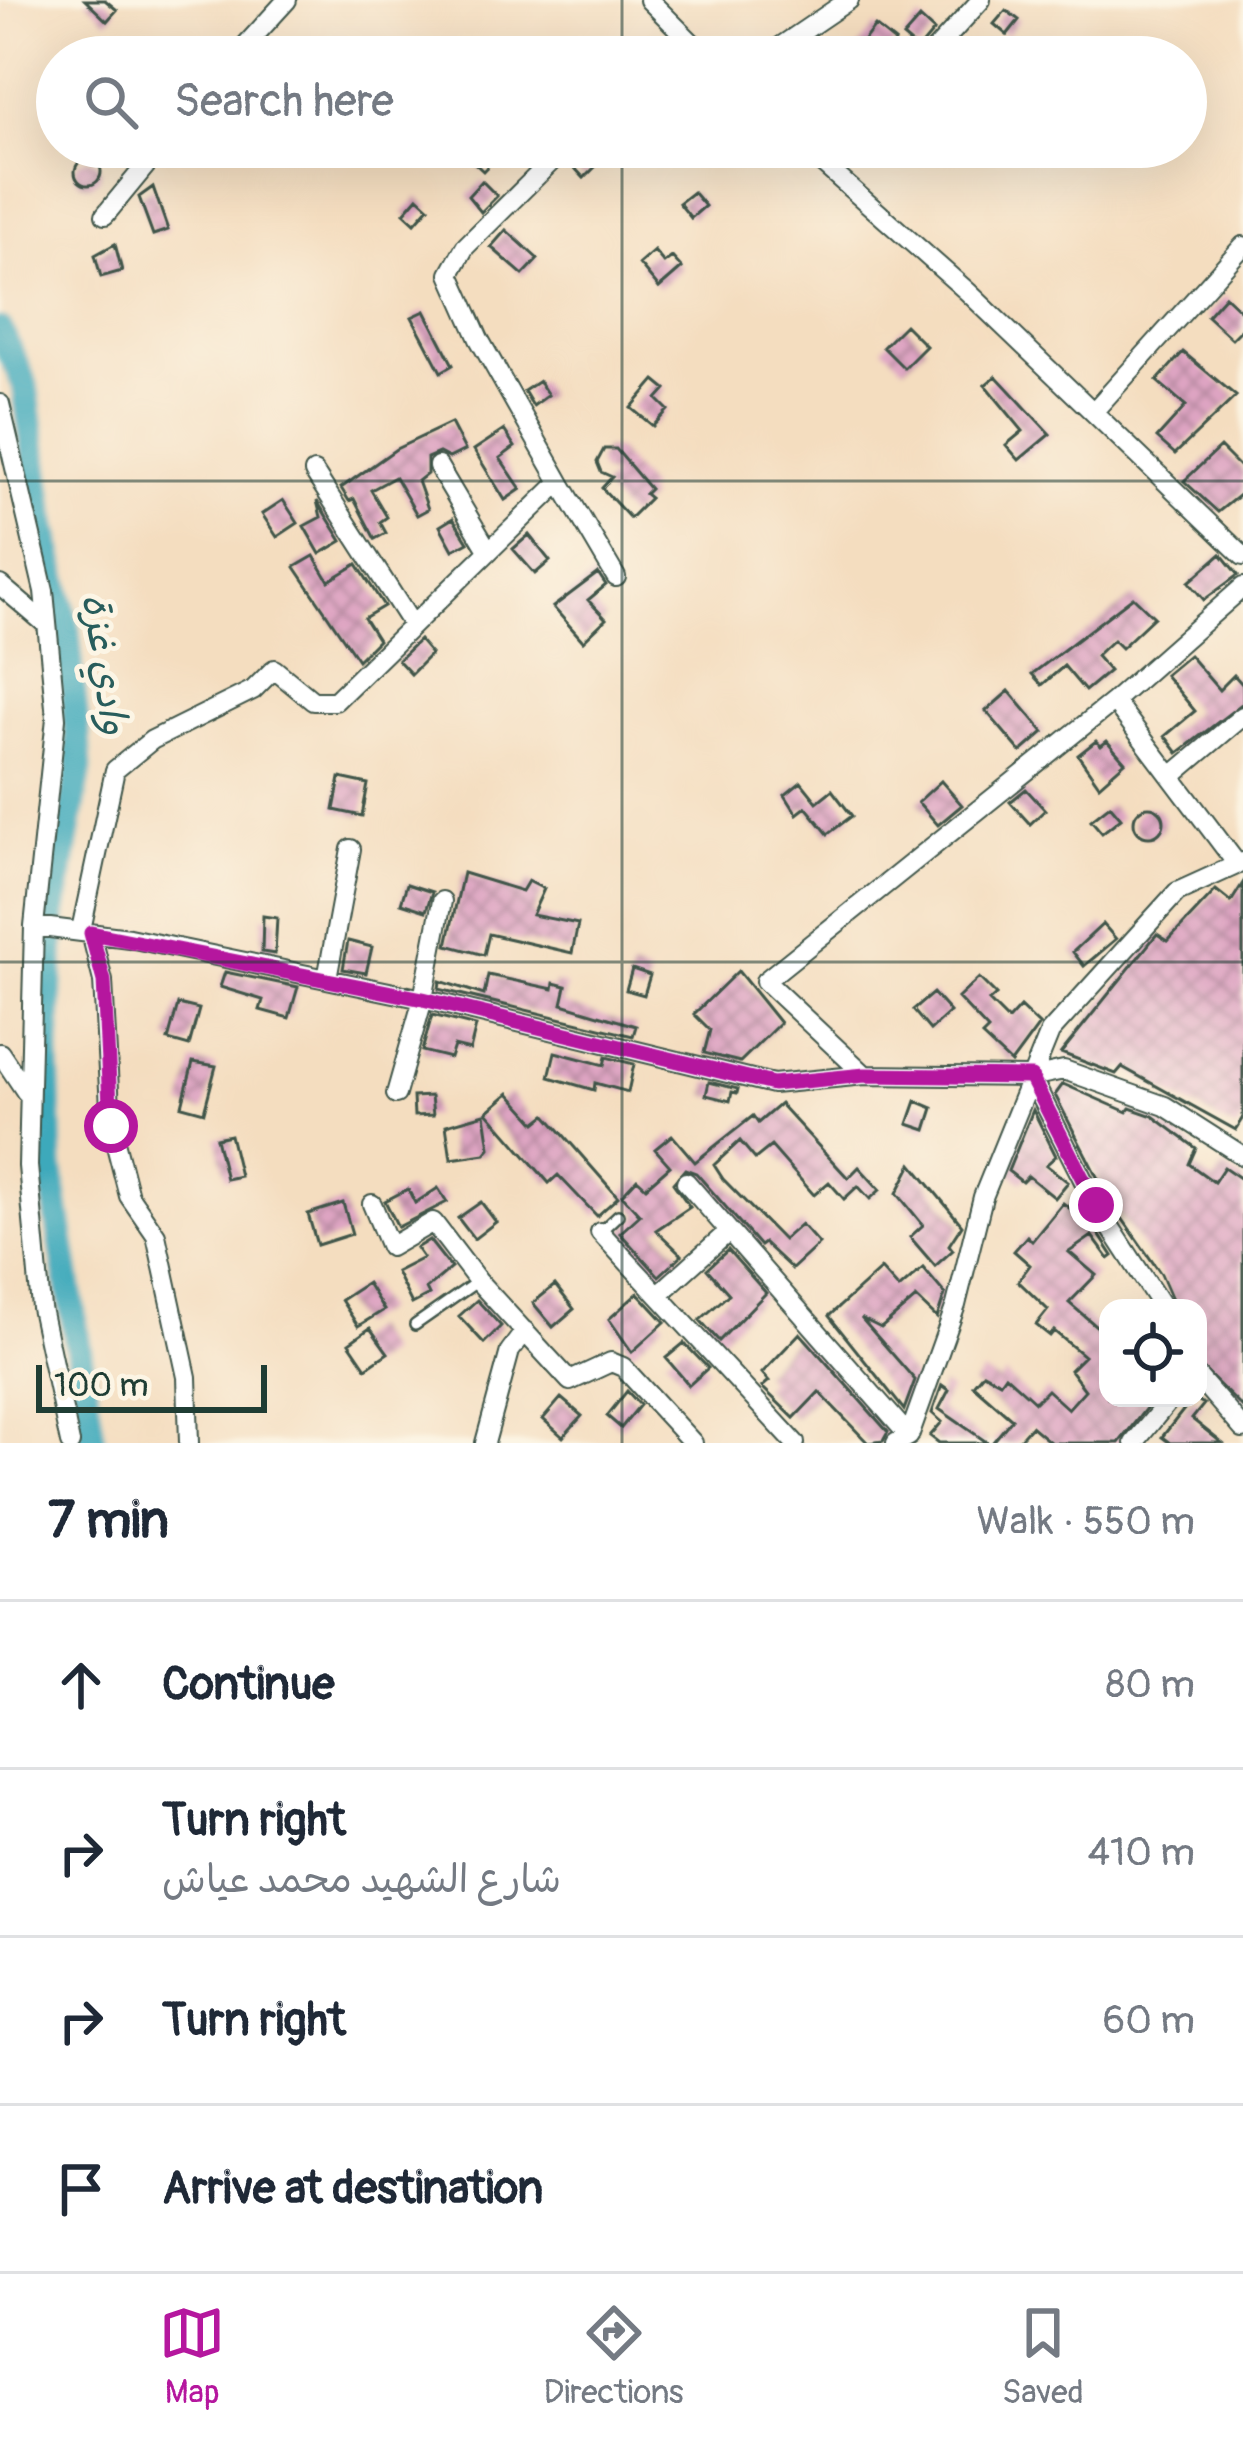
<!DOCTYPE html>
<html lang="en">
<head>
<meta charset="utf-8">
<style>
  :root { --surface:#fff; --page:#f2f2f3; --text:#1f2937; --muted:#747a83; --line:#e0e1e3; --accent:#b5179e }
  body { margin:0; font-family:Pangolin,"Playpen Sans Arabic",sans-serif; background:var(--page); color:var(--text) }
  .controls { position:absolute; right:36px; bottom:36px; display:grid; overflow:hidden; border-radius:24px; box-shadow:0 12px 48px #0002 }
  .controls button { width:108px; height:108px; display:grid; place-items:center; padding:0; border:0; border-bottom:3px solid var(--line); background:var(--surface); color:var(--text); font:60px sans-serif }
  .scale { position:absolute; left:36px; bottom:30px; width:231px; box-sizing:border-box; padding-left:12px; border:6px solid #1f3d34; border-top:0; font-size:33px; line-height:42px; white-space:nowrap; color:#1f3d34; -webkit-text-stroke:9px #fcf5e5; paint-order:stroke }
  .stop { position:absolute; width:36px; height:36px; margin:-27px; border:9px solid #b5179e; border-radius:50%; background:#fff }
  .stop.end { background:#b5179e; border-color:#fff; box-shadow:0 3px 12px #0008 }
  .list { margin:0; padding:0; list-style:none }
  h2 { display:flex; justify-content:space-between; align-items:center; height:156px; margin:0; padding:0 48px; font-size:51px }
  h2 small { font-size:39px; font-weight:400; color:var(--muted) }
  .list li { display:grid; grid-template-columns:78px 1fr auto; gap:36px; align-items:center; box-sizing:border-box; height:168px; padding:0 48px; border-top:3px solid var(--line) }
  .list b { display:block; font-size:45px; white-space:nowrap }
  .list p { margin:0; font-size:39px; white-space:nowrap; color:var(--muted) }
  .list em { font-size:39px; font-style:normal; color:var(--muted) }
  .icon { flex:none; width:66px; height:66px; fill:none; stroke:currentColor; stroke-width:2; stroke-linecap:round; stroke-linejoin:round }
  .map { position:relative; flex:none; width:1243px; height:1443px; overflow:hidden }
  .search { position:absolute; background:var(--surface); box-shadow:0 12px 48px #0002; left:36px; right:36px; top:36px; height:132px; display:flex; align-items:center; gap:30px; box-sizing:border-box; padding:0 42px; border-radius:66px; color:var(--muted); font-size:45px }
  .sheet { height:828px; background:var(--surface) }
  nav { display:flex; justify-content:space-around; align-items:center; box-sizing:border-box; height:168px; border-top:3px solid var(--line); background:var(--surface); font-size:33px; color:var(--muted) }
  nav a { display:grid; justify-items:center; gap:6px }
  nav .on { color:var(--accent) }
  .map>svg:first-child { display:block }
</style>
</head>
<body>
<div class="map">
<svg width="1243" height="1443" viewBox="0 0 1243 1443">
  <defs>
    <pattern id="building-cross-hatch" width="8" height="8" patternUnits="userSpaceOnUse" patternTransform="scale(3)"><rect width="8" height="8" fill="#dea4c2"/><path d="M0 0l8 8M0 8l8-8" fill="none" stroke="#b3879e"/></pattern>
  </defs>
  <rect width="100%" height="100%" fill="#fcf5e5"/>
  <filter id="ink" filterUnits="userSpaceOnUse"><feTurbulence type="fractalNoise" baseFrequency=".00833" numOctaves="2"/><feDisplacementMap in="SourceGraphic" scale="24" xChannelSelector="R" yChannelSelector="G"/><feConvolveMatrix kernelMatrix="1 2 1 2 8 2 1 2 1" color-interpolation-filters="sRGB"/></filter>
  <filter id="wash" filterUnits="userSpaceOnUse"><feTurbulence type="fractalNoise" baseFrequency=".004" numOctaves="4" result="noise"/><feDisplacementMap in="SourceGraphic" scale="48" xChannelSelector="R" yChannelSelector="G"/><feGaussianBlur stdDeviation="2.7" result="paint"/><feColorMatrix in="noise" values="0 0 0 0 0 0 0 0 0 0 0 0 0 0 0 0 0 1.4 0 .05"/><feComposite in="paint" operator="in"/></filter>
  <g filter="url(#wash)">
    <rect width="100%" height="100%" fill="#f4ddbf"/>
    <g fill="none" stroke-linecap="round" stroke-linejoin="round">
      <path stroke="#3ca9bb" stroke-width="27" d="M 0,330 L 25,385 L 44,523 L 67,631 L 77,733 L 79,768 L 53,916 L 47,1051 L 50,1166 L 93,1443"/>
    </g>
    <g id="blocks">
      <path fill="url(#building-cross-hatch)" d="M 85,0 L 105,0 L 117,10 L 107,21 Z
        M 1006,10 L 1019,20 L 1007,35 L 994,24 Z
        M 920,18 L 934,31 L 918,50 L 903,37 Z
        M 875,26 L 895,42 L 884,57 L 865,57 L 856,50 Z
        M 475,147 L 506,147 L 483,171 L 467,156 Z
        M 591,147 L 615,147 L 584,178 L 572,165 Z
        M75 172a13 13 0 1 1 26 0a13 13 0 1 1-26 0Z
        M 482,181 L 497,196 L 481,212 L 468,196 Z
        M 153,187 L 168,230 L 153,235 L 139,197 Z
        M 693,192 L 705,206 L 691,218 L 679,203 Z
        M 418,197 L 429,207 L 415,223 L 404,213 Z
        M 506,230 L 538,259 L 523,275 L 491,247 Z
        M 115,244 L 122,271 L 101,277 L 95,255 Z
        M 654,251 L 664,263 L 672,257 L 682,268 L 659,288 L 639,264 Z
        M 1225,296 L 1243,313 L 1243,328 L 1232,339 L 1207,316 Z
        M 425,311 L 453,365 L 441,372 L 412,317 Z
        M 905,325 L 926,346 L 904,368 L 883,347 Z
        M 1183,352 L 1236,396 L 1175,454 L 1157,438 L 1186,406 L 1157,381 Z
        M 996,376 L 1050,434 L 1019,460 L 1006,445 L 1023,431 L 985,385 Z
        M 655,380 L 666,389 L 657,399 L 668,410 L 653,426 L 631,408 Z
        M 539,381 L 548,395 L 533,406 L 524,391 Z
        M 451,423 L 465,450 L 449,458 L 439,453 L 427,458 L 427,474 L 418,481 L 428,509 L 417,515 L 395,477 L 371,490 L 387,517 L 380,522 L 386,533 L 375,539 L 354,499 L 349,501 L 341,488 L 396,449 Z
        M 504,430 L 515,447 L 500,458 L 521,489 L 505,500 L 474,450 Z
        M 1220,447 L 1243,470 L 1243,492 L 1218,512 L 1184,481 Z
        M 604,449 L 616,449 L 650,489 L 645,494 L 650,498 L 630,518 L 602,488 L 612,477 L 601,472 L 597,462 Z
        M 283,500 L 298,523 L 277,537 L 262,514 Z
        M 317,501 L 342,541 L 320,554 L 304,526 L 321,517 Z
        M 453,518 L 468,542 L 453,550 L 440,526 Z
        M 529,535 L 550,561 L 535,574 L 513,549 Z
        M 1221,554 L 1238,575 L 1204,600 L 1189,582 Z
        M 314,556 L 329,581 L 357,564 L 384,606 L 364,618 L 378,640 L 358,660 L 295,567 Z
        M 598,573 L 606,585 L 588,600 L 606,619 L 583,641 L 553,607 Z
        M 1133,597 L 1154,617 L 1121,648 L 1113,640 L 1096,656 L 1109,671 L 1085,691 L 1064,666 L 1042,685 L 1032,674 Z
        M 419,640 L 431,654 L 411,674 L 398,660 Z
        M 1189,655 L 1219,690 L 1234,675 L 1243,685 L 1243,703 L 1178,753 L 1165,736 L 1195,711 L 1165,675 Z
        M 1009,691 L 1044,732 L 1021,752 L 986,711 Z
        M 1096,741 L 1101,746 L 1107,741 L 1125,762 L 1099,785 L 1078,755 Z
        M 340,778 L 368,784 L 362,816 L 334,810 Z
        M 941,781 L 962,805 L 938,825 L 918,802 Z
        M 801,782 L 817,802 L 832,790 L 852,816 L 828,834 L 806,807 L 797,814 L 785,795 Z
        M 1026,789 L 1045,810 L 1030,824 L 1010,802 Z
        M 1110,805 L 1121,818 L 1102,833 L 1091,820 Z
        M1134 822a15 15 0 1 1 30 0a15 15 0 1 1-30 0Z
        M 463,873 L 522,891 L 528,881 L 544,889 L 532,915 L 578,924 L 572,953 L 489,934 L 484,955 L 447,945 Z
        M 1243,883 L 1243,1119 L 1236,1130 L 1122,1067 L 1116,1074 L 1061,1053 L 1157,934 L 1168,941 L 1216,890 L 1231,902 Z
        M 407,884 L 432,892 L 426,911 L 401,903 Z
        M 263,916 L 277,918 L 275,954 L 262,952 Z
        M 1103,924 L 1116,939 L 1084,966 L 1073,952 Z
        M 348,941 L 372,947 L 366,973 L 343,969 Z
        M 632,969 L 650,975 L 644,995 L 626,990 Z
        M 738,971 L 780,1023 L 740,1062 L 704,1053 L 710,1030 L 694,1014 Z
        M 225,972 L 298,987 L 289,1018 L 260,1010 L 263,1000 L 220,987 Z
        M 488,975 L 553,989 L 554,983 L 566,986 L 562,1004 L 636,1026 L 633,1036 L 439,989 L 440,981 L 484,995 Z
        M 979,978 L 996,995 L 989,1001 L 1008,1020 L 1020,1007 L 1039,1025 L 1011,1063 L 982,1036 L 988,1030 L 958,998 Z
        M 933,993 L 950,1012 L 930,1030 L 913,1010 Z
        M 178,1004 L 199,1009 L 189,1046 L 168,1040 Z
        M 432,1015 L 476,1026 L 470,1050 L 454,1046 L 450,1058 L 422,1051 Z
        M 555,1052 L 604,1065 L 606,1057 L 634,1064 L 628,1092 L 595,1083 L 594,1090 L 549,1077 Z
        M 193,1062 L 216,1066 L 204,1112 L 182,1106 Z
        M 709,1082 L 738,1089 L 737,1093 L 732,1092 L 730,1101 L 706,1095 Z
        M 1063,1084 L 1127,1112 L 1130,1108 L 1153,1116 L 1196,1148 L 1189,1164 L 1214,1182 L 1224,1167 L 1243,1180 L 1243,1408 L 1198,1364 L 1198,1308 L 1176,1308 L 1161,1274 L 1108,1198 L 1055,1095 Z
        M 509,1093 L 536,1123 L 546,1115 L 618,1197 L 597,1216 L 558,1175 L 549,1183 L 487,1112 Z
        M 431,1096 L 433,1115 L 414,1116 L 413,1097 Z
        M 916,1101 L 933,1108 L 926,1130 L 908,1124 Z
        M 780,1104 L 848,1178 L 859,1167 L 880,1190 L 870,1199 L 858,1186 L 844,1199 L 829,1182 L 814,1195 L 771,1146 L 755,1159 L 740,1141 L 714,1165 L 723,1179 L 783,1240 L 801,1224 L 819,1244 L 792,1269 L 764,1243 L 760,1246 L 696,1173 L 685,1169 L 673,1183 L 690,1207 L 656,1230 L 682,1255 L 659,1276 L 620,1233 L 640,1215 L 622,1195 L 637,1179 L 646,1187 L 670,1166 L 655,1149 L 672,1135 L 695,1162 L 753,1116 L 758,1123 Z
        M 1033,1110 L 1056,1156 L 1046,1165 L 1068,1182 L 1055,1198 L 1028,1176 L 1022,1182 L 1008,1171 Z
        M 485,1114 L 490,1148 L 485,1154 L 451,1159 L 446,1125 Z
        M 230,1135 L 240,1176 L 226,1179 L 216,1138 Z
        M 912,1164 L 962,1225 L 949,1245 L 953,1250 L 935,1266 L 910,1237 L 923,1225 L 897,1193 Z
        M 438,1188 L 447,1202 L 398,1227 L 385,1201 L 408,1189 L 415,1203 Z
        M 481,1202 L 496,1222 L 474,1239 L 458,1218 Z
        M 343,1203 L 352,1234 L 317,1245 L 308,1214 Z
        M 1063,1203 L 1083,1219 L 1087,1216 L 1113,1256 L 1109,1259 L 1092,1236 L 1069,1252 L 1096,1275 L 1069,1303 L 1108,1336 L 1108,1398 L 1154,1398 L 1119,1443 L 1051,1443 L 1031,1426 L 1016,1443 L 992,1443 L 1012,1419 L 973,1385 L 983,1373 L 1000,1382 L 1005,1375 L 1035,1402 L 1047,1390 L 1068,1409 L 1085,1390 L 1070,1370 L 1084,1356 L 1054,1331 L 1050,1336 L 1036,1325 L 1048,1310 L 1018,1281 L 1030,1265 L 1014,1251 L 1027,1236 L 1032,1241 Z
        M 429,1240 L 451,1268 L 426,1289 L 429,1295 L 412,1304 L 396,1272 L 423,1258 L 416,1248 Z
        M 728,1250 L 766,1293 L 719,1341 L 700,1320 L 729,1294 L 707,1269 Z
        M 923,1268 L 945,1294 L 937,1318 L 916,1298 L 881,1328 L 861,1318 L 915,1380 L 904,1410 L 829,1316 L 881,1269 L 899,1289 Z
        M 367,1283 L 384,1310 L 358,1326 L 341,1300 Z
        M 555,1285 L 574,1309 L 553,1327 L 533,1303 Z
        M 638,1293 L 665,1322 L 632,1352 L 609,1319 Z
        M 477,1300 L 501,1326 L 484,1343 L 459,1316 Z
        M 370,1328 L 388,1353 L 366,1368 L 349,1343 Z
        M 800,1333 L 888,1432 L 883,1441 L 868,1443 L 819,1392 L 794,1418 L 762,1387 L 769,1381 L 762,1373 Z
        M 684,1343 L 708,1368 L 689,1385 L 666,1358 Z
        M 942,1385 L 949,1390 L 939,1409 L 988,1443 L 939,1443 L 930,1436 L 942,1422 L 932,1413 Z
        M 627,1391 L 640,1405 L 621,1428 L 607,1416 Z
        M 561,1398 L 582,1416 L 563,1437 L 543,1419 Z
        M 1193,1398 L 1204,1404 L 1192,1419 L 1222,1443 L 1170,1443 L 1162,1437 Z"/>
    </g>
  </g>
  <g filter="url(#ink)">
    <use href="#blocks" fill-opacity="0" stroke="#3f5549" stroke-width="3"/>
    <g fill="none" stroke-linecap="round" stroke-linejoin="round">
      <defs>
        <path id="service" d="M 600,1232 L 618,1215
          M 415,1325 L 478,1281"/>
        <path id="minor" d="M 649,0 L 706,57
          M 235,57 L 287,0
          M 765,57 L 849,0
          M 929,57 L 981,0
          M 804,147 L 968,292 L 1243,556
          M 830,170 L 850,147
          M 105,215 L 161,147
          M 0,404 L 44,591 L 56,718 L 34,926 L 28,1166 L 41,1308 L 70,1443
          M 1093,412 L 1243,246
          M 438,466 L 488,550
          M 314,472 L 411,623
          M 560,482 L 616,577
          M 0,585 L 47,625
          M 1114,701 L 1243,587
          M 1173,775 L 1243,716
          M 34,926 L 129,938 L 423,999 L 773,1084 L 865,1075 L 1031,1077 L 1064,1070 L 1165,1106 L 1243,1156
          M 81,930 L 115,770 L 152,740 L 253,690 L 274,669 L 313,701 L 335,701 L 560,482 L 479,339 L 450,274 L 465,247 L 566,147
          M 91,933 L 103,981 L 111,1126 L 129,1196 L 156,1235 L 187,1377 L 189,1443
          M 327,979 L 351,849
          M 0,1053 L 26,1092
          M 865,1075 L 765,981 L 1114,701 L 1237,864
          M 1031,1077 L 1096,1205 L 1163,1308
          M 396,1094 L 423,999 L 442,901
          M 686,1182 L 909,1436
          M 372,1204 L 390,1247 L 433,1222 L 478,1281 L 570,1381 L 611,1362 L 623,1367 L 693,1443
          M 600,1232 L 795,1443
          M 658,1295 L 728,1232
          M 1198,1377 L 1243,1429
          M 485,1443 L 510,1351 L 525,1331
          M 896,1443 L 909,1436 L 956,1305 L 983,1197 L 1050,1032 L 1177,892 L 1243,862
          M 1134,1443 L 1171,1398"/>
      </defs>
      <use href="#service" stroke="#3f5549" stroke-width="14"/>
      <use href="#minor" stroke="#3f5549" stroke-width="22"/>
      <use href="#service" stroke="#fff" stroke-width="9"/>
      <use href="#minor" stroke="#fff" stroke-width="18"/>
    </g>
  </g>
  <g fill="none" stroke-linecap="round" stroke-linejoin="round" filter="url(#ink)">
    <path stroke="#b5179e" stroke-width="15" d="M 111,1126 L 104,981 L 91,933 L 423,999 L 773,1084 L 865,1075 L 1031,1077 L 1096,1205"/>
  </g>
  <path fill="none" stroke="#1f3d34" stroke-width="3" stroke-opacity="0.55" d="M 622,0 L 622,57M 622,147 L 622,1443M 0,481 L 1243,481M 0,962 L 1243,962"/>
  <g text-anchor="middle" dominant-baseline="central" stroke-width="10" stroke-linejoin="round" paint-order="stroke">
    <g font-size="39" font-style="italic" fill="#285d5c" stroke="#fcf5e5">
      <text transform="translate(105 664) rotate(82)">وادي غزة</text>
    </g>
  </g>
</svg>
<div class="controls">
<button><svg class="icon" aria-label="locate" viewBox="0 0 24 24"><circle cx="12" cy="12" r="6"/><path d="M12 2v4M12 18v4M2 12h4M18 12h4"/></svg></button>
</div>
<div class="scale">100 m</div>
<div class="stop" style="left:111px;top:1126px"></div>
<div class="stop end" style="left:1096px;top:1205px"></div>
<div class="search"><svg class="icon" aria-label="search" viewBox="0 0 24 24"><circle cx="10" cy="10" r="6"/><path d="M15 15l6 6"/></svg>Search here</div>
</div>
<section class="sheet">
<h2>7 min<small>Walk · 550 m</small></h2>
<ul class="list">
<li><svg class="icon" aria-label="ahead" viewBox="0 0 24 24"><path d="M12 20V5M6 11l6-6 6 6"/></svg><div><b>Continue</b></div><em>80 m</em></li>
<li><svg class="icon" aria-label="right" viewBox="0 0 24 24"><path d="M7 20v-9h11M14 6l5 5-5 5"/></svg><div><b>Turn right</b><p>شارع الشهيد محمد عياش</p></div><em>410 m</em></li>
<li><svg class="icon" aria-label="right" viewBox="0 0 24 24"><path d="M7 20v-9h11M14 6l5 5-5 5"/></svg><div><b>Turn right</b></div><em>60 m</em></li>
<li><svg class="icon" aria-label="arrive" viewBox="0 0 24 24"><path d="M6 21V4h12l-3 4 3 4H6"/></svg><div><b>Arrive at destination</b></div></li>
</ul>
</section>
<nav>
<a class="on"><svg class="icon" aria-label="map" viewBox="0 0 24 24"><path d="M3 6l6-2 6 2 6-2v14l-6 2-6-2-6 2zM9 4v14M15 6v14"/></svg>Map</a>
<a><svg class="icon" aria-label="directions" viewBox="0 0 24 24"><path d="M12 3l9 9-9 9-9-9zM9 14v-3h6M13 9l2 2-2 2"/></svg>Directions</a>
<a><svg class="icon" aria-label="saved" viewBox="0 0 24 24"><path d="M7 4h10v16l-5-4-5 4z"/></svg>Saved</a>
</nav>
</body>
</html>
